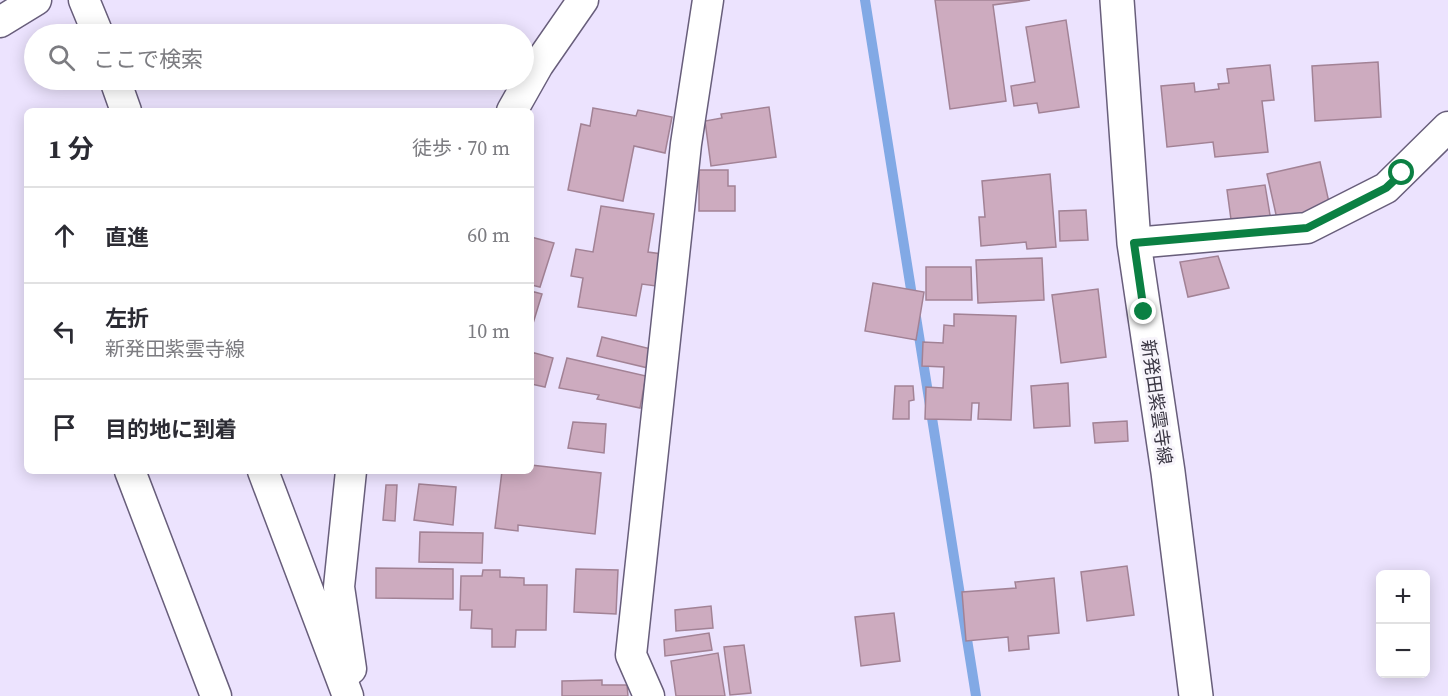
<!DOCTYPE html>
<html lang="ja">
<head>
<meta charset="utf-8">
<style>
  :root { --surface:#fff; --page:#f7f7f7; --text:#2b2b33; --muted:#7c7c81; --line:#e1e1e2 }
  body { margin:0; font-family:"Source Serif 4","Noto Sans JP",serif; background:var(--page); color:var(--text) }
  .controls { position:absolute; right:18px; bottom:18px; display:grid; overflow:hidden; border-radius:9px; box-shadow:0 3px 15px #0003 }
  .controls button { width:54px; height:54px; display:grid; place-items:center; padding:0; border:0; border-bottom:2px solid var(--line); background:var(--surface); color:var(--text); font:30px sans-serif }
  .stop { position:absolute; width:18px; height:18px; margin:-14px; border:4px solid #0b8043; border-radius:50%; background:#fff }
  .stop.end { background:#0b8043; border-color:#fff; box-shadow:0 2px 6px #0008 }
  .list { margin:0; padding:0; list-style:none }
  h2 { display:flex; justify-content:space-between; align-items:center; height:78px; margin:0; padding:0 24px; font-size:26px }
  h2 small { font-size:20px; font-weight:400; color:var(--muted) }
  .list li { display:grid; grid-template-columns:39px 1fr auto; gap:18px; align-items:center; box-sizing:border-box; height:96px; padding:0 24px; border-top:2px solid var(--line) }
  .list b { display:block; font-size:22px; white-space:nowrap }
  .list p { margin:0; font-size:20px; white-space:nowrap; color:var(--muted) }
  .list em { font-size:20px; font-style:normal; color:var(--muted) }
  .icon { flex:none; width:33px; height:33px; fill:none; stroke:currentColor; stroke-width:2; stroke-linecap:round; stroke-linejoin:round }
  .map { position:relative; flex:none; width:1448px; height:696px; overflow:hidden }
  .search { position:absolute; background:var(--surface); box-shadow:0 3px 15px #0003; left:24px; top:24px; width:510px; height:66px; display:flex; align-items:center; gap:15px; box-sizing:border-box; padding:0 21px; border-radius:33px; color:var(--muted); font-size:22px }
  .panel { position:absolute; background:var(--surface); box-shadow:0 3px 15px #0003; left:24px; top:108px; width:510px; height:366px; border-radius:9px }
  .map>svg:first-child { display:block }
</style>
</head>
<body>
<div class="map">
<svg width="1448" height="696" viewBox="0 0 1448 696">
  <rect width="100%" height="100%" fill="#ece3fe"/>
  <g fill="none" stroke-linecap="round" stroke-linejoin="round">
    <path stroke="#82a9e5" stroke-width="10" d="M 865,0 L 913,302
      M 916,317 L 976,696"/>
  </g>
  <path fill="#cdabbf" stroke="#a28295" stroke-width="1.5" d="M 935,0 L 1030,0 L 993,5 L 1006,101 L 950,109 Z
    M 1066,20 L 1079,107 L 1039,113 L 1037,103 L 1014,106 L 1011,86 L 1035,82 L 1026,27 Z
    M 1378,62 L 1381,117 L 1315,121 L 1312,66 Z
    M 1270,65 L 1274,100 L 1262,101 L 1268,152 L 1215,157 L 1213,142 L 1167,147 L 1161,86 L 1194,83 L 1195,92 L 1219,89 L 1218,84 L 1229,83 L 1227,69 Z
    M 769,107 L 776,157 L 711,166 L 705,121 L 722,118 L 721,114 Z
    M 593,108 L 636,116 L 638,110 L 672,117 L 665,153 L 634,146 L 623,201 L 568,190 L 581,124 L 590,126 Z
    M 1320,162 L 1330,207 L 1277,219 L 1267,174 Z
    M 699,170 L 728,170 L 728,186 L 735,186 L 735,211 L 699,211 Z
    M 1050,174 L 1056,247 L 1027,249 L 1026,242 L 981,246 L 979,217 L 985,217 L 982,181 Z
    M 1265,185 L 1271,221 L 1232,227 L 1227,190 Z
    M 601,206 L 654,214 L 648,252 L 662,254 L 656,286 L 642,284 L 636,316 L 578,307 L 583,278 L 571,276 L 576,249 L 593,252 Z
    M 1086,210 L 1088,240 L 1060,241 L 1059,211 Z
    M 531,237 L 554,243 L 540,287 L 531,285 Z
    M 1218,256 L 1229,288 L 1188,297 L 1180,262 Z
    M 1042,258 L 1044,300 L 978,303 L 976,260 Z
    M 926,267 L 971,267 L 972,300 L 926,300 Z
    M 873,283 L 924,292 L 916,340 L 865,331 Z
    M 1098,289 L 1106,357 L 1061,363 L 1052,295 Z
    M 531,291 L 542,294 L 531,330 Z
    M 954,314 L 1016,316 L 1011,420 L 978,419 L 979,403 L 972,403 L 971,420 L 925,419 L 926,387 L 943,388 L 944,367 L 922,366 L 923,342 L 943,343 L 944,325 L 954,326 Z
    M 602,337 L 651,349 L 648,368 L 597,356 Z
    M 531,352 L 553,358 L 545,387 L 531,384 Z
    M 567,358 L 646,376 L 640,408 L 597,399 L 599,395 L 559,388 Z
    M 1068,383 L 1070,426 L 1034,428 L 1031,386 Z
    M 895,386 L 913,386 L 914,400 L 909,401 L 909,419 L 893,419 Z
    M 1127,421 L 1128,441 L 1095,443 L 1093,423 Z
    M 573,422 L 606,424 L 604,453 L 568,448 Z
    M 531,465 L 601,473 L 595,534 L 518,525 L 518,531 L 495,528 L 502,471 L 531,471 Z
    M 419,484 L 456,487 L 453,525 L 414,520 Z
    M 386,485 L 397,485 L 395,521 L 383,520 Z
    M 420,532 L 483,533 L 482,563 L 419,562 Z
    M 1127,566 L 1134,615 L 1087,621 L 1081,572 Z
    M 376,568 L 453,569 L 453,599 L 376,598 Z
    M 576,569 L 618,570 L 616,614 L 574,612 Z
    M 483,570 L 500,570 L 500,577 L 524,578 L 524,585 L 547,585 L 546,630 L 516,630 L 515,647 L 492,647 L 492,629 L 471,628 L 472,610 L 460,610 L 461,576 L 482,576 Z
    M 1054,578 L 1059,633 L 1028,636 L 1029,649 L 1009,651 L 1008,637 L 966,641 L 962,592 L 1016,588 L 1015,582 Z
    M 711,606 L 713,628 L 676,631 L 675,610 Z
    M 894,613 L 900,661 L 861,666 L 855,617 Z
    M 709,633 L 712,650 L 665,656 L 664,640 Z
    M 744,645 L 751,693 L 730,695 L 724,647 Z
    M 718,653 L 725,696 L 676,696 L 671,661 Z
    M 602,680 L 602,685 L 627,685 L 628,696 L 562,696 L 562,681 Z"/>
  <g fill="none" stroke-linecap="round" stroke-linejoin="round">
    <defs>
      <path id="minor" d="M 84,0 L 98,34
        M 0,22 L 36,0
        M 115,80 L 126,111
        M 512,111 L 538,65 L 583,0
        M 1134,243 L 1307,228 L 1386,188 L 1448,127
        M 130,471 L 216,696
        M 263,471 L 348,696
        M 351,471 L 339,587 L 351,669
        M 649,696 L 631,655 L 686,144 L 708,0"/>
      <path id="primary" d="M 1117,0 L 1134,243 L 1168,472 L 1196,696"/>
    </defs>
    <use href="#minor" stroke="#685e7b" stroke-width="33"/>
    <use href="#primary" stroke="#685e7b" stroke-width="36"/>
    <use href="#minor" stroke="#fff" stroke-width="30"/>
    <use href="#primary" stroke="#fff" stroke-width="33"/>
  </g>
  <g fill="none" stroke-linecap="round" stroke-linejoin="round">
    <path stroke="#0b8043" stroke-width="8" d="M 1144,312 L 1134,243 L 1307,228 L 1386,188 L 1402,173"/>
  </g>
  <g text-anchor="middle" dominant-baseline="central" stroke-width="6" stroke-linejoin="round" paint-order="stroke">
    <g font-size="18" fill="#393542" stroke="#f7f4fb">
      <text transform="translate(1157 402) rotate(82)">新発田紫雲寺線</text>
    </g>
  </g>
</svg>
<div class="controls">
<button>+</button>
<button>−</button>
</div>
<div class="stop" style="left:1402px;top:173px"></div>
<div class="stop end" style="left:1144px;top:312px"></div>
<div class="search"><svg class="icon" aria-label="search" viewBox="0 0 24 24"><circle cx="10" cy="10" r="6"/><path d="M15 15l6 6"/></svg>ここで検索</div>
<section class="panel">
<h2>1 分<small>徒歩 · 70 m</small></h2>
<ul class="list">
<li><svg class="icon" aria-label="ahead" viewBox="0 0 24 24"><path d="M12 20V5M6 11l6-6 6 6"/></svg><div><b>直進</b></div><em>60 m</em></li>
<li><svg class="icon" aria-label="left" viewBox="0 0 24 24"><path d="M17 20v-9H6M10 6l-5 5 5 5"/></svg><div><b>左折</b><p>新発田紫雲寺線</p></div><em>10 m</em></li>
<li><svg class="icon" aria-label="arrive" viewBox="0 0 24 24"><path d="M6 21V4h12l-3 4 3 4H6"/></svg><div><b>目的地に到着</b></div></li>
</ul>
</section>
</div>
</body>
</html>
